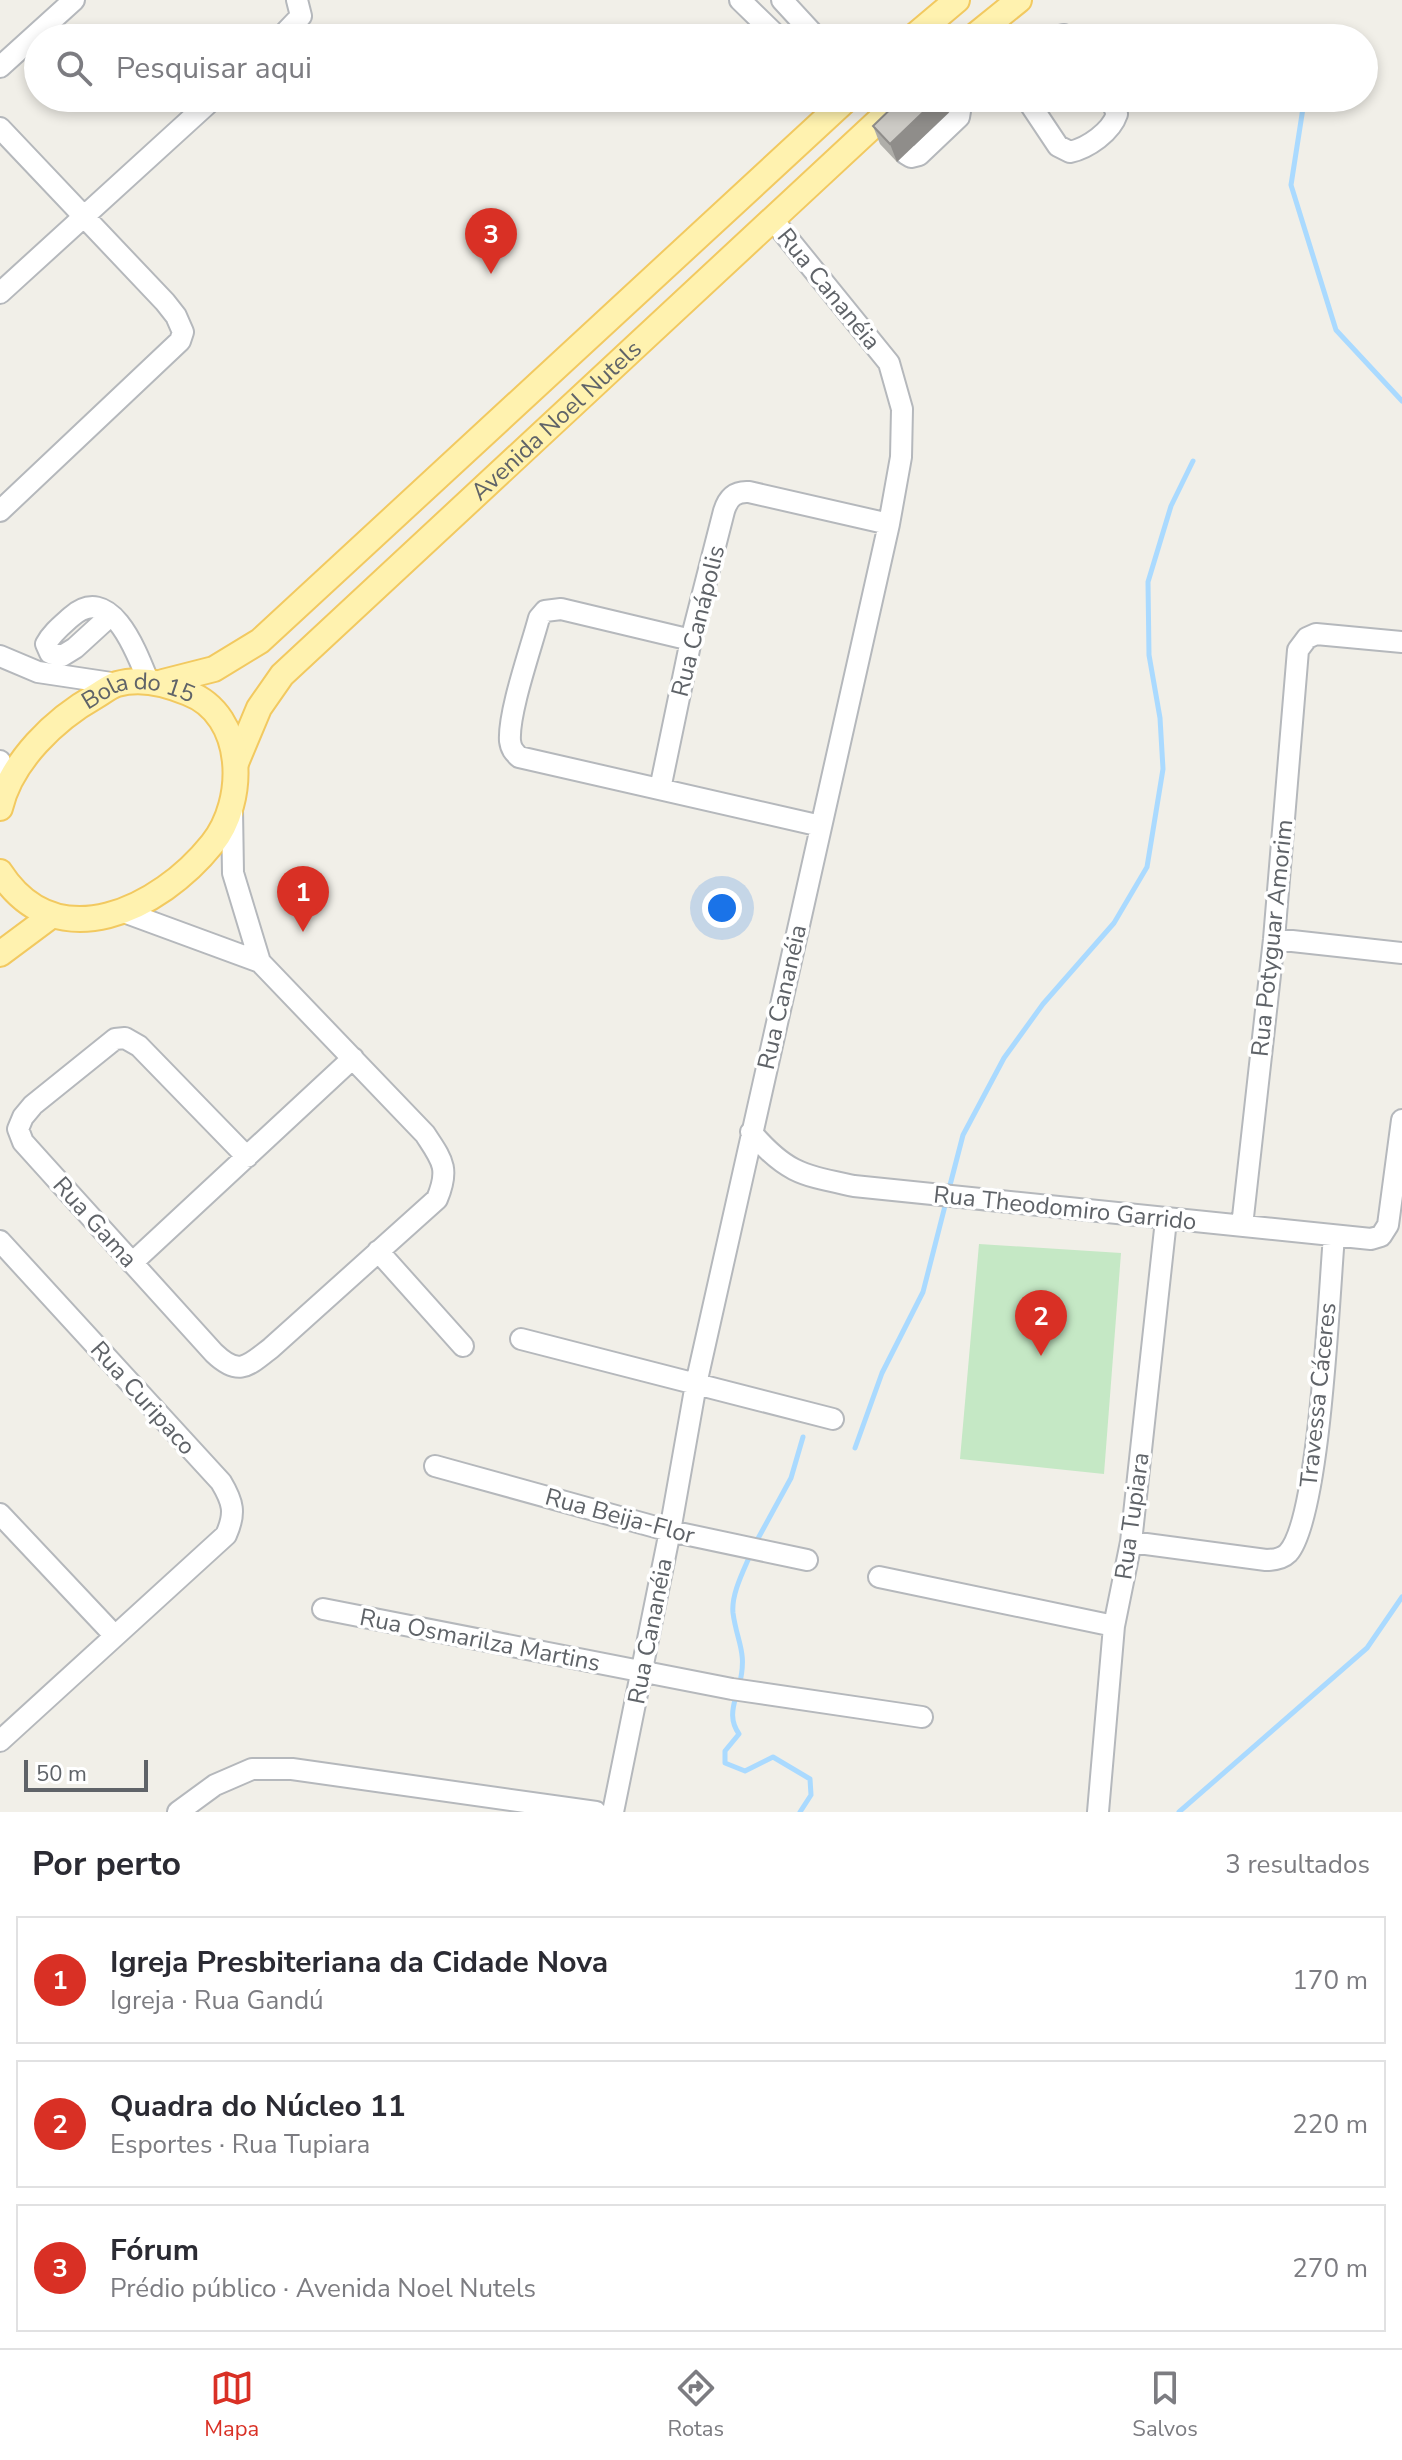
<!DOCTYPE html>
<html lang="pt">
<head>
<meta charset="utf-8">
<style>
  :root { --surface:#fff; --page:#f2f2f3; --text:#2b2b33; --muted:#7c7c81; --line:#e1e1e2; --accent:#d93025 }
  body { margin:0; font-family:"Nunito Sans",sans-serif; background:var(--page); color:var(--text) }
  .scale { position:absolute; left:24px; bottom:20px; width:124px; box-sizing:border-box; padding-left:8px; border:4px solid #5f6368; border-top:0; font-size:22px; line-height:28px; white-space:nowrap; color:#5f6368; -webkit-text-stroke:6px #fff; paint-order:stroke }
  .you { position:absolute; left:722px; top:908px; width:28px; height:28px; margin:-20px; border:6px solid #fff; border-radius:50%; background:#1a73e8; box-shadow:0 0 0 12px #1a73e833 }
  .badge { display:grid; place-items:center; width:52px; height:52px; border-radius:50%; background:var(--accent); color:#fff; font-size:26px; font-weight:700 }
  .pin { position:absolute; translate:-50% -66px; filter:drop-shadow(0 2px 4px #0008) }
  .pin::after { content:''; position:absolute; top:42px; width:28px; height:24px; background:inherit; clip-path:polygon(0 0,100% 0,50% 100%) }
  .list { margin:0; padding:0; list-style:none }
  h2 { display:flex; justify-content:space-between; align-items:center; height:104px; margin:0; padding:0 32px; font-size:34px }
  h2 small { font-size:26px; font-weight:400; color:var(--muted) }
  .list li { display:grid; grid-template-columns:52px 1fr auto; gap:24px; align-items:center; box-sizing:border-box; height:128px; margin:0 16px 16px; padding:0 16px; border:2px solid var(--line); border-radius:0px }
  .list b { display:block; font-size:30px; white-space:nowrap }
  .list p { margin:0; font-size:26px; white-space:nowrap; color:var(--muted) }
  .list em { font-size:26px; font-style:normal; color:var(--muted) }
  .icon { flex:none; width:44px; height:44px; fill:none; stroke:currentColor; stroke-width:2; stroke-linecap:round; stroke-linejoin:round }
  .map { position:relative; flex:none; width:1402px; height:1812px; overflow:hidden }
  .search { position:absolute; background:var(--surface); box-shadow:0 4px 12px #0003; left:24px; right:24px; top:24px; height:88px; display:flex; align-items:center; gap:20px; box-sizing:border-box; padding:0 28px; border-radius:44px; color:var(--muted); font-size:30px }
  .sheet { height:536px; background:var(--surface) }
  nav { display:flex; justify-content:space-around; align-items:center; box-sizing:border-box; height:112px; border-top:2px solid var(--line); background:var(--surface); font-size:22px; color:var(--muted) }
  nav a { display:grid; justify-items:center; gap:4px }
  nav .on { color:var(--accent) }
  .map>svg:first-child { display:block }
</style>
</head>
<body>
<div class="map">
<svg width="1402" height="1812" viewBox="0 0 1402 1812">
  <rect width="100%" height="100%" fill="#f1efe8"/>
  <path fill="#c5e8c5" d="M 979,1244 L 1121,1253 L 1104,1474 L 960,1459 Z"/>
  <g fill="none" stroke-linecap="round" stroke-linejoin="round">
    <path stroke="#aadaff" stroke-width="5" d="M 1303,108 L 1291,185 L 1336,330 L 1402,401
      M 949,1189 L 963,1135 L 1004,1058 L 1043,1004 L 1114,923 L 1147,867 L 1163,769 L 1160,718 L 1149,655 L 1148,582 L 1171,506 L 1193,461
      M 855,1448 L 882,1373 L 923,1292 L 946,1202
      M 755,1544 L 791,1478 L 803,1437
      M 739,1686 C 748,1652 737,1643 733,1613 C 731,1594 744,1570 751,1553
      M 736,1696 C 732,1710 730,1721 739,1734 L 725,1751 L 725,1763 L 745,1771 L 773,1757 L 810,1779 L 811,1795 L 800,1812
      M 1179,1812 L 1367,1648 L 1402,1597"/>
    <defs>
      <path id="minor" d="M 740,0 L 779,38
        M 782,0 L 817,38
        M 280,38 L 301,16 L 297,0
        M 1051,38 L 1064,35 L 1071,38
        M 0,67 L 74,0
        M 1026,98 L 1058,146 L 1070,152 C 1088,148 1111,132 1117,114 L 1110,98
        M 0,128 L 165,302 L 176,316 L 183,332 L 180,341 L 0,511
        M 906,154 L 911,157 L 919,155 L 959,117 L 960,111 L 956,106
        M 0,293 L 214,98
        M 110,616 L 75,648 L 62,656 L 50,653 L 46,644 C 52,633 61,626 71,617 C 111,581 137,653 149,683
        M 691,640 L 561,609 L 545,611 L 539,618 C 531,648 508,713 510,741 C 511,749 514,752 519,757 L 821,826
        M 0,656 L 38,672 L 118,684
        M 0,761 L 4,789
        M 660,789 L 691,640 L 724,511 C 728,498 735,491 749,492 L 889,524
        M 232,810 L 233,873 L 260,962
        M 124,912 L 260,962 L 425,1134 C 442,1160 450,1168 437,1199 L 271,1348 C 248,1366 239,1377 214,1353 L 41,1162 L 23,1142 L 18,1129 L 23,1117 L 33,1105 L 115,1039 L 125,1038 L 139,1046 L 247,1157
        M 1274,939 L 1402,953
        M 751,1132 C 787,1174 803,1175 854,1186 L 1371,1239 L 1381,1236 L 1388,1225 L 1402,1120
        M 1242,1226 L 1274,939 L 1298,650 L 1307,638 L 1316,634 L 1402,642
        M 0,1241 L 221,1482 C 233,1502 236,1513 226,1535 L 0,1741
        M 378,1251 L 463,1346
        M 132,1263 L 353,1058
        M 521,1339 L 833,1419
        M 435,1466 L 670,1531 L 807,1560
        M 0,1514 L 115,1636
        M 1131,1542 L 1266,1560 C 1274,1560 1282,1559 1288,1553 C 1320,1518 1329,1293 1334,1236
        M 879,1577 L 1114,1626
        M 323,1609 L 732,1689 L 922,1717
        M 178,1812 L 215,1785 L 252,1769 L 292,1769 L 596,1812
        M 613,1812 L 670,1531 L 696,1384 L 889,524 L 901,457 L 902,409 L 889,363 L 773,220
        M 1098,1812 L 1114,1626 L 1131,1542 L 1166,1220"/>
      <g id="major">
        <path d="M 912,38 L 957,0"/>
        <path d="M 972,38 L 1019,0"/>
        <path d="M 163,682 L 214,669 L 260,641 L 848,98"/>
        <path id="s1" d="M 236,763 L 259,708 L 282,675 L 903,98"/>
        <path id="s2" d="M 0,808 C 11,761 55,719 96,696 C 103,692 110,686 117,684 C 141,677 167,684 188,693 C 246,715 247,801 212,844 C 160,909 57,960 0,872"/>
        <path d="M 0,954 L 51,916"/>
      </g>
    </defs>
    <use href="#minor" stroke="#b5b8bc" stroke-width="24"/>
    <use href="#major" stroke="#f2c960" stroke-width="28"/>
    <use href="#minor" stroke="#fff" stroke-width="20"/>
    <use href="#major" stroke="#fff2af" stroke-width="24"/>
  </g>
  <path fill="#afaea9" d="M 902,98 L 897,162 L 880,144 L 873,126 Z"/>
  <path fill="#8f8d8a" d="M 938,98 L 964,98 L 897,162 L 890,144 Z"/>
  <path fill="#cccac5" stroke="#8f8d8a" stroke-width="2" d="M 902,98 L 938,98 L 890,144 L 873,126 Z"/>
  <g text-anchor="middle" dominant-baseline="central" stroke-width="7" stroke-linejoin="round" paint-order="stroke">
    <g font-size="24" fill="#5f6368" stroke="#fff">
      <text transform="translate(829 289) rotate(51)">Rua Cananéia</text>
      <text stroke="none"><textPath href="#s1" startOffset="474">Avenida Noel Nutels</textPath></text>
      <text transform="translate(698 621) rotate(-76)">Rua Canápolis</text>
      <text stroke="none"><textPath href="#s2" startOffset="196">Bola do 15</textPath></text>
      <text transform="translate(1272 938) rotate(-84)">Rua Potyguar Amorim</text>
      <text transform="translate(782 997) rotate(-77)">Rua Cananéia</text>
      <text transform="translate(1065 1208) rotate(6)">Rua Theodomiro Garrido</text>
      <text transform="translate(95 1222) rotate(48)">Rua Gama</text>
      <text transform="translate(1318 1395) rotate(-84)">Travessa Cáceres</text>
      <text transform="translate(143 1398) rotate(48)">Rua Curipaco</text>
      <text transform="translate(620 1516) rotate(15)">Rua Beija-Flor</text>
      <text transform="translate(1132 1516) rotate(-82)">Rua Tupiara</text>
      <text transform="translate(650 1631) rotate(-79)">Rua Cananéia</text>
      <text transform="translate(480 1640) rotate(11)">Rua Osmarilza Martins</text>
    </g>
  </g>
</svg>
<div class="scale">50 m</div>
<div class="you"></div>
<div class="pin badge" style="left:303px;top:932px">1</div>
<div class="pin badge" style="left:1041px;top:1356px">2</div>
<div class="pin badge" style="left:491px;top:274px">3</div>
<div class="search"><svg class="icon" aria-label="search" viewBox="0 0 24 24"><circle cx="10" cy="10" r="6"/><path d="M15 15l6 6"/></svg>Pesquisar aqui</div>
</div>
<section class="sheet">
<h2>Por perto<small>3 resultados</small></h2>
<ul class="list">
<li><span class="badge">1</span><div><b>Igreja Presbiteriana da Cidade Nova</b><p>Igreja · Rua Gandú</p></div><em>170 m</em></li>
<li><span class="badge">2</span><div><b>Quadra do Núcleo 11</b><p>Esportes · Rua Tupiara</p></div><em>220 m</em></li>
<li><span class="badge">3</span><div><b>Fórum</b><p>Prédio público · Avenida Noel Nutels</p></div><em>270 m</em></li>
</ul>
</section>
<nav>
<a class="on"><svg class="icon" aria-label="map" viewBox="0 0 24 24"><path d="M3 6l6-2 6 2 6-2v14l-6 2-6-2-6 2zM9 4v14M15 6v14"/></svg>Mapa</a>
<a><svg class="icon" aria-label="directions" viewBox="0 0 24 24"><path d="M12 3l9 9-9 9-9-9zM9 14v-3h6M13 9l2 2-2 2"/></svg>Rotas</a>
<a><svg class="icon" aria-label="saved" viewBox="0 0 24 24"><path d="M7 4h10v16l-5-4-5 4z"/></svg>Salvos</a>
</nav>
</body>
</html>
